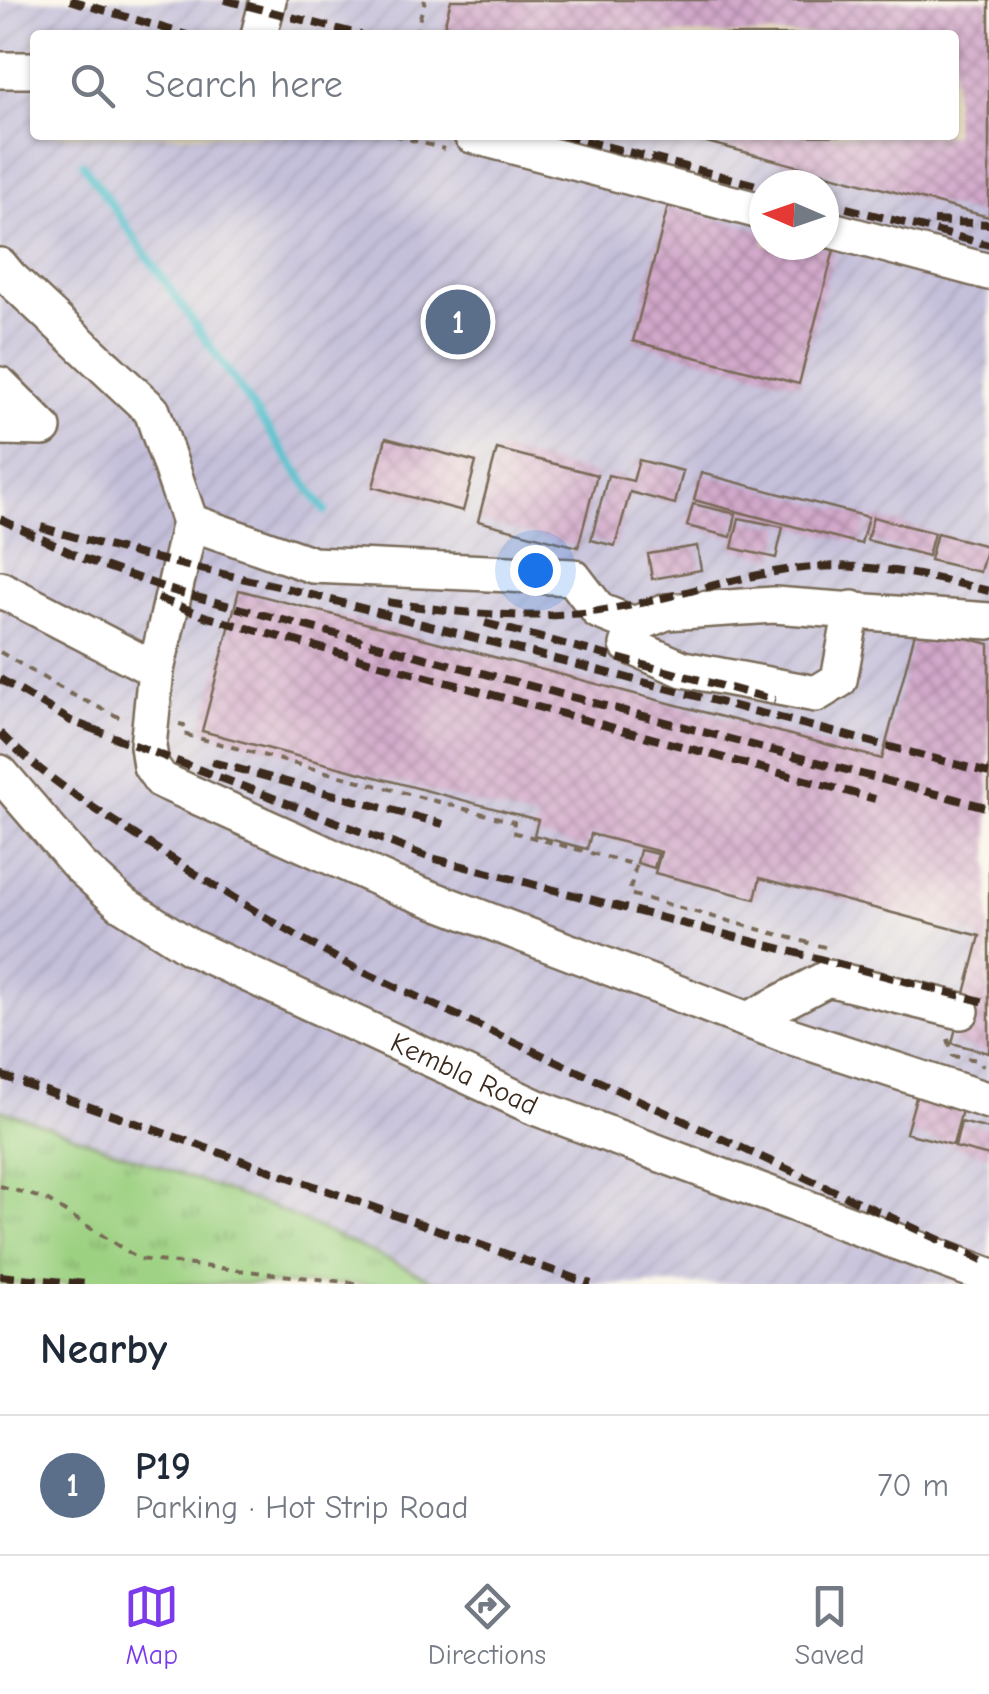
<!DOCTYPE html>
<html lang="en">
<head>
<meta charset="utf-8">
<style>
  :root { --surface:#fff; --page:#f2f2f3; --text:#1f2937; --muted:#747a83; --line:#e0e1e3; --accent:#7c3aed }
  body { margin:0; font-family:"Comic Neue",sans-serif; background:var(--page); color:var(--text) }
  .compass { position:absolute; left:749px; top:170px; width:90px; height:90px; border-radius:50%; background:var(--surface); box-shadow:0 2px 8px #0004; rotate:272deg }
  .you { position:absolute; left:535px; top:570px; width:35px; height:35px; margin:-25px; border:8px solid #fff; border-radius:50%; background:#1a73e8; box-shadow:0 0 0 15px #1a73e833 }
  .badge { display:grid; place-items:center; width:65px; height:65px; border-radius:50%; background:var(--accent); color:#fff; font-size:32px; font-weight:700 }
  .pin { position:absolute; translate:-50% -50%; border:5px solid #fff; box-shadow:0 2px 10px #0006 }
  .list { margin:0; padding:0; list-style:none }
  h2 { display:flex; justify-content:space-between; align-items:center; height:130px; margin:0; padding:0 40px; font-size:42px }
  h2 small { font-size:32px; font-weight:400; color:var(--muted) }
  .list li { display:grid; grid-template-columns:65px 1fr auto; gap:30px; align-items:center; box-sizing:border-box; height:140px; padding:0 40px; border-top:2px solid var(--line) }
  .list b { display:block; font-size:38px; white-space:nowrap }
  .list p { margin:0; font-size:32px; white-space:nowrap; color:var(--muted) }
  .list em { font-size:32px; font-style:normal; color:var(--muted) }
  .icon { flex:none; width:55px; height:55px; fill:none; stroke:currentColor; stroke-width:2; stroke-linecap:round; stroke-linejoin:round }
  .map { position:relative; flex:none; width:989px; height:1284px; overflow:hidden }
  .search { position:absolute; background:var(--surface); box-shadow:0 2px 8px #0004; left:30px; right:30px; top:30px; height:110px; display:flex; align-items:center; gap:25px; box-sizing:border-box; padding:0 35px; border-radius:10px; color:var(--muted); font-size:38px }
  .sheet { height:270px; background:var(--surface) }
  nav { display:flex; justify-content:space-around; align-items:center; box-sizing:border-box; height:140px; border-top:2px solid var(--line); background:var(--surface); font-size:28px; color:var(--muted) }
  nav a { display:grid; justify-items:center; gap:5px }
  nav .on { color:var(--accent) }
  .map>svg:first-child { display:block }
</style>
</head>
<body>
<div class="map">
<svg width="989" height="1284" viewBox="0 0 989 1284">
  <defs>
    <pattern id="industrial-furrows" width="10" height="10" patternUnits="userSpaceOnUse" patternTransform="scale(2.5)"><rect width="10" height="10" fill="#c5c0da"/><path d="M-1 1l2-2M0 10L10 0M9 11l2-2" fill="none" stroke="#aaa5bb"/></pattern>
    <pattern id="grass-tufts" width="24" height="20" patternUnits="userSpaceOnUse" patternTransform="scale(2.5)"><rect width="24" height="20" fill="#9dd182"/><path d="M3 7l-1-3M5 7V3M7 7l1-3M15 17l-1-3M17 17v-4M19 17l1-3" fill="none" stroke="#81aa6a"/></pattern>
    <pattern id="building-cross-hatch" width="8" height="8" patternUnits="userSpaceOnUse" patternTransform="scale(2.5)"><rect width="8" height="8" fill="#d2a8cb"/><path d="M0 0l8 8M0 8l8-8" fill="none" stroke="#ac89a4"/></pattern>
  </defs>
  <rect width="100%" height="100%" fill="#fbf7ec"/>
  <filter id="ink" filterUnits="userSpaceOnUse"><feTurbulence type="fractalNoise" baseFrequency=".01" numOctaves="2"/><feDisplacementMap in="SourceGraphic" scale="20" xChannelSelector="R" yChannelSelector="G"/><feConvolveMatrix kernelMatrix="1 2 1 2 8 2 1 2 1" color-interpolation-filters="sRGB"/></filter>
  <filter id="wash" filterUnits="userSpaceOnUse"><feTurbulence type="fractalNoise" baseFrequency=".0048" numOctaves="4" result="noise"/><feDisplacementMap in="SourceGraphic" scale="40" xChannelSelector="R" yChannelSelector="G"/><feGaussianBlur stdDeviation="2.25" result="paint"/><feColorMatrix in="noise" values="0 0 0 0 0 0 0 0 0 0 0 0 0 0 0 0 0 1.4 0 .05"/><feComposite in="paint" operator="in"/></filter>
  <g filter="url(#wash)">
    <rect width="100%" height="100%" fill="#ede3c3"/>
    <path fill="url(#industrial-furrows)" fill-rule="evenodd" d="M 0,0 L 989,0 L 989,1284 L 0,1284 ZM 35,35 L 954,35 L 954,135 L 35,135 ZM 764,185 L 824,185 L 824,245 L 764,245 Z"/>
    <path fill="url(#grass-tufts)" stroke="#6c7e50" stroke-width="2.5" d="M 0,1109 L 279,1210 L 441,1284 L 0,1284 Z"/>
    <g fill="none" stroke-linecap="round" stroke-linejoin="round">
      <path stroke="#55c1ce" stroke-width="8" d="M 83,164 L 325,511"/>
    </g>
    <g id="blocks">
      <path fill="url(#building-cross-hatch)" d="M 451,0 L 989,0 L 989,217 L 684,136 L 954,135 L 954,35 L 442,35 Z
        M 668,206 L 764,231 L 764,245 L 816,245 L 834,250 L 799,384 L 633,341 Z
        M 386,438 L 476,462 L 463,511 L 373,487 Z
        M 497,449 L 597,475 L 578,547 L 478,521 Z
        M 639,460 L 683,471 L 675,504 L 630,492 L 615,546 L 591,540 L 608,475 L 633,481 Z
        M 701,473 L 868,517 L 861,544 L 694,500 Z
        M 693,504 L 736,514 L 731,537 L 687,526 Z
        M 873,517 L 934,533 L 928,556 L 867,540 Z
        M 739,518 L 783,527 L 776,558 L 732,548 Z
        M 937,533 L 987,546 L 980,572 L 930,560 Z
        M 697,546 L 701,570 L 652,579 L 648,554 Z
        M 239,590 L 882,759 L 917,625 L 989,644 L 989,1053 L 952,1043 L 980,936 L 760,878 L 755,899 L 655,873 L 661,852 L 591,834 L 587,849 L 534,835 L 538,820 L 202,731 Z
        M 640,850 L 658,854 L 654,868 L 637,863 Z
        M 917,1094 L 963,1106 L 953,1145 L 906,1133 Z
        M 961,1122 L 989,1129 L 989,1156 L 955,1147 Z"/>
    </g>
  </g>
  <g filter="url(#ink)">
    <use href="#blocks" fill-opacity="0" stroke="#796b58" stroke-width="2.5"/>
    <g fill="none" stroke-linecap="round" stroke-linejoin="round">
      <defs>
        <g id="minor">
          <path d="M 259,35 L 268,0"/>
          <path d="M 0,70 L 35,70"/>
          <path d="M 472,135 L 764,212"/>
          <path d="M 824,228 L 989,272"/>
          <path d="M 0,266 L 9,277 L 152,411 L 190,522 L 156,670 L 148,746 L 151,766 L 161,780 L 392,884 L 784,1034 L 989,1101"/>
          <path d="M 0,385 L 43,428 L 0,427"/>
          <path d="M 190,522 L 313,565 L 573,577 L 599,611 L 634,625"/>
          <path d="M 0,589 L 156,670"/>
          <path d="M 852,609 L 839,680 L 816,694 L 683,669 L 628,645 L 634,625 L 666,612 L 774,605 L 989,621"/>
          <path id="s1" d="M 0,773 L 79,865 L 121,903 L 190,947 L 535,1107 L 989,1276"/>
          <path d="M 748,1020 L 828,978 L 961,1011"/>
        </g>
      </defs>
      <use href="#minor" stroke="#796b58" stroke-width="40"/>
      <path stroke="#796b58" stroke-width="4" stroke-dasharray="8 8" stroke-linecap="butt" d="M 415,35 L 425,0
        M 394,135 L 444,149
        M 0,652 L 69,693 L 123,719
        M 179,724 L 184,725 L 183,734 L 514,822 L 512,832 L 636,865 L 629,894 L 828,948
        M 948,1039 L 953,1056 L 978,1060 L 983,1066
        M 0,1186 L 45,1199 L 139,1259 L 363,1284"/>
      <use href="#minor" stroke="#fff" stroke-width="35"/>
      <path stroke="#3b2a1e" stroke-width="8" stroke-dasharray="15 8" stroke-linecap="butt" d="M 70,0 L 187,35
        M 225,0 L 361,35
        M 562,135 L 764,187
        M 824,202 L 989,245
        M 934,221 L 989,224
        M 0,519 L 82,558 L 174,591 L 989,808
        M 41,527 C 119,551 198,569 278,586 L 989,773
        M 158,598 L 207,617 L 875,799
        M 387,602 C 456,613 529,621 599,611 C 664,601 728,578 793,569 C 859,560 926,575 989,591
        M 485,623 L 775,700
        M 0,679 L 71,721 L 101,732
        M 90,728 L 428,857 L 989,1003
        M 0,733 C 43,777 96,810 148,843 C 215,887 282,929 353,967 L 989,1263
        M 212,762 L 443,824
        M 0,1075 L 591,1284
        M 0,1276 L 86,1284"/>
    </g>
  </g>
  <g text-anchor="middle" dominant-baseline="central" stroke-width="10" stroke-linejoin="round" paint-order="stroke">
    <g font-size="28" fill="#3b2a1e" stroke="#fbf7ec">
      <text stroke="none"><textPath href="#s1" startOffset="562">Kembla Road</textPath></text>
    </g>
  </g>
</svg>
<svg class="compass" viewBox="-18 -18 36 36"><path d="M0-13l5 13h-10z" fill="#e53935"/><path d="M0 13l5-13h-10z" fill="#747a83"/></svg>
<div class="you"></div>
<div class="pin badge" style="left:458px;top:322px;background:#5c6f8a">1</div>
<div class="search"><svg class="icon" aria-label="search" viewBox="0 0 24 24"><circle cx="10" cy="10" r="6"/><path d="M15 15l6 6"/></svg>Search here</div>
</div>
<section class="sheet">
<h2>Nearby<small></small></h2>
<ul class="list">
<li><span class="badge" style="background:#5c6f8a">1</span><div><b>P19</b><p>Parking · Hot Strip Road</p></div><em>70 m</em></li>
</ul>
</section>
<nav>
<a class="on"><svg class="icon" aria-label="map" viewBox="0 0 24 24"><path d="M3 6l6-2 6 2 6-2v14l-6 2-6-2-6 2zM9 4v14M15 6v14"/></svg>Map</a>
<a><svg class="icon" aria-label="directions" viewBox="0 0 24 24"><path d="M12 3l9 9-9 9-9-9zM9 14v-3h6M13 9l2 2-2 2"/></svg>Directions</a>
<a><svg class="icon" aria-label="saved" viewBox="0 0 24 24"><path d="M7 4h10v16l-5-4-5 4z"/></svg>Saved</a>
</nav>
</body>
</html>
